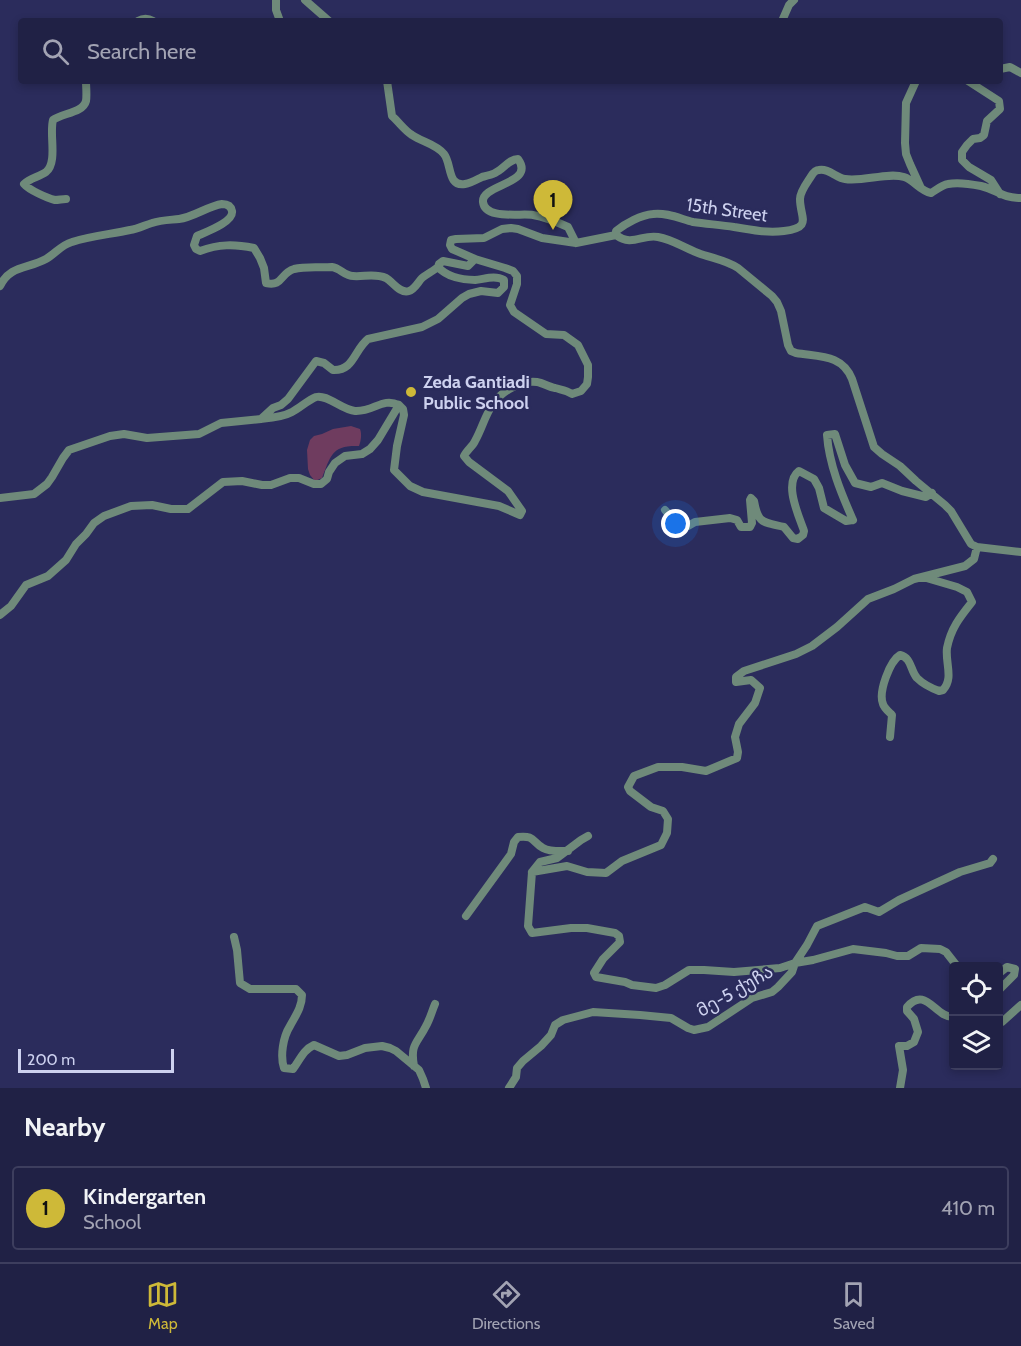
<!DOCTYPE html>
<html lang="en">
<head>
<meta charset="utf-8">
<style>
  :root { --surface:#202145; --page:#28294c; --text:#f1f3f6; --muted:#a2a3b3; --line:#3d3e5e; --accent:#ceb938 }
  body { margin:0; font-family:Cabin,"Noto Sans Georgian",sans-serif; background:var(--page); color:var(--text) }
  .controls { position:absolute; right:18px; bottom:18px; display:grid; overflow:hidden; border-radius:6px; box-shadow:0 3px 9px #0003 }
  .controls button { width:54px; height:54px; display:grid; place-items:center; padding:0; border:0; border-bottom:2px solid var(--line); background:var(--surface); color:var(--text); font:30px sans-serif }
  .scale { position:absolute; left:18px; bottom:15px; width:156px; box-sizing:border-box; padding-left:6px; border:3px solid #cdd1ef; border-top:0; font-size:16px; line-height:21px; white-space:nowrap; color:#cdd1ef; -webkit-text-stroke:4px #2b2c5c; paint-order:stroke }
  .you { position:absolute; left:676px; top:524px; width:21px; height:21px; margin:-15px; border:4px solid #fff; border-radius:50%; background:#1a73e8; box-shadow:0 0 0 9px #1a73e833 }
  .badge { display:grid; place-items:center; width:39px; height:39px; border-radius:50%; background:var(--accent); color:#111; font-size:20px; font-weight:700 }
  .pin { position:absolute; translate:-50% -50px; filter:drop-shadow(0 2px 3px #0008) }
  .pin::after { content:''; position:absolute; top:32px; width:21px; height:18px; background:inherit; clip-path:polygon(0 0,100% 0,50% 100%) }
  .list { margin:0; padding:0; list-style:none }
  h2 { display:flex; justify-content:space-between; align-items:center; height:78px; margin:0; padding:0 24px; font-size:26px }
  h2 small { font-size:20px; font-weight:400; color:var(--muted) }
  .list li { display:grid; grid-template-columns:39px 1fr auto; gap:18px; align-items:center; box-sizing:border-box; height:84px; margin:0 12px 12px; padding:0 12px; border:2px solid var(--line); border-radius:6px }
  .list b { display:block; font-size:22px; white-space:nowrap }
  .list p { margin:0; font-size:20px; white-space:nowrap; color:var(--muted) }
  .list em { font-size:20px; font-style:normal; color:var(--muted) }
  .icon { flex:none; width:33px; height:33px; fill:none; stroke:currentColor; stroke-width:2; stroke-linecap:round; stroke-linejoin:round }
  .map { position:relative; flex:none; width:1021px; height:1088px; overflow:hidden }
  .search { position:absolute; background:var(--surface); box-shadow:0 3px 9px #0003; left:18px; right:18px; top:18px; height:66px; display:flex; align-items:center; gap:15px; box-sizing:border-box; padding:0 21px; border-radius:6px; color:var(--muted); font-size:22px }
  .sheet { height:174px; background:var(--surface) }
  nav { display:flex; justify-content:space-around; align-items:center; box-sizing:border-box; height:84px; border-top:2px solid var(--line); background:var(--surface); font-size:16px; color:var(--muted) }
  nav a { display:grid; justify-items:center; gap:3px }
  nav .on { color:var(--accent) }
  .map>svg:first-child { display:block }
</style>
</head>
<body>
<div class="map">
<svg width="1021" height="1088" viewBox="0 0 1021 1088">
  <rect width="100%" height="100%" fill="#2b2c5c"/>
  <path fill="#6f3c5f" d="M 351,426 L 360,429 C 362,434 361,441 359,446 C 332,445 331,455 322,478 L 315,481 L 310,475 L 308,469 L 307,450 L 310,440 L 314,436 L 322,434 L 333,429 Z"/>
  <g fill="none" stroke-linecap="round" stroke-linejoin="round">
    <path stroke="#6f8a7a" stroke-width="8" d="M 276,0 L 276,10 L 280,21
      M 305,0 L 329,21
      M 138,21 C 143,18 148,18 153,21
      M 782,21 L 789,5 L 794,0
      M 1000,69 L 1010,67 L 1021,73
      M 387,81 L 392,116 C 399,122 404,130 412,135 C 422,142 436,144 444,154 C 452,164 447,187 465,184 C 471,183 476,180 482,177 C 486,176 491,175 495,173 C 504,169 509,159 518,159 C 536,184 481,184 483,202 C 485,220 521,213 533,215 C 545,217 557,222 568,227 L 576,243
      M 916,81 L 906,103 L 905,143 L 906,154 L 910,164 L 920,186
      M 968,81 L 999,101 L 1000,109 L 987,121 L 984,135 L 980,138 L 973,139 L 967,145 L 962,152 L 962,160 L 969,167 L 991,180 L 1000,194
      M 66,199 C 62,199 59,200 55,200 C 47,198 29,190 24,184 C 30,178 39,177 46,172 C 58,162 49,134 53,120 C 62,113 83,113 86,101 C 87,95 86,87 86,81
      M 616,235 L 616,231 C 626,223 641,215 653,214 C 666,212 681,219 693,222 C 707,224 721,225 734,227 C 751,230 767,233 784,231 C 813,227 800,218 800,199 C 800,192 806,184 810,178 C 812,175 814,170 819,170 C 828,168 837,178 845,179 C 863,182 888,172 904,177 C 914,180 920,191 931,193 C 936,190 942,185 948,184 C 957,182 971,184 981,186 C 998,190 1001,198 1021,198
      M 475,259 L 505,268 L 513,271 L 517,276 L 517,284 L 510,305 L 514,312 L 546,334 L 564,335 L 578,345 L 588,365 L 588,377 L 587,384 L 581,391 L 572,394 C 566,390 562,390 555,388 C 549,387 543,383 537,382 C 521,380 502,391 493,404 C 485,415 482,429 475,441 C 473,446 467,450 464,456 L 469,462 L 508,491 L 522,511 L 520,515
      M 0,286 C 10,265 28,269 46,259 C 55,254 61,245 72,242 C 90,236 112,234 130,230 C 138,229 145,225 152,223 C 161,220 170,220 179,219 C 194,217 208,206 222,204 C 227,204 231,206 232,211 C 234,222 206,232 197,236 L 194,245 L 196,249 L 200,251 C 219,244 234,244 254,248 L 260,258 L 264,268 L 266,283 C 283,287 280,273 294,269 C 306,266 320,268 332,267 C 340,268 345,276 353,276 C 364,277 375,273 386,278 C 393,282 400,294 409,291 C 415,289 418,282 422,278 C 427,274 433,271 438,267
      M 399,405 L 403,409 L 404,415 L 397,446 L 394,470 L 410,486 L 423,492 L 499,506 L 520,515
      M 0,498 L 34,494 L 47,484 L 52,477 L 63,458 L 69,450 L 110,436 L 124,434 L 147,438 L 199,434 L 221,423 L 261,419
      M 665,510 L 675,522 L 681,526 L 688,526 L 695,522 L 730,518 L 737,520 L 741,527 L 750,527 L 752,523 L 750,500 L 751,498 L 754,501 C 758,524 763,522 784,527 L 793,538 L 798,539 L 803,535 L 804,531 C 799,516 783,483 799,471 L 814,479 L 819,488 L 824,508 L 846,521 L 853,520
      M 853,520 C 841,493 829,464 827,435 L 835,434 L 845,465 L 855,483 L 871,487 L 882,483 L 902,491 L 926,497 L 932,493
      M 0,615 L 11,606 L 26,585 L 48,576 L 66,560 L 76,544 L 86,534 L 94,523 L 104,516 L 131,506 L 152,505 L 171,509 L 188,509 L 223,482 L 242,481 L 262,485 L 271,485 L 290,478 L 299,478 L 314,484 L 321,484 L 327,479 L 329,472 L 335,463 L 345,456 L 362,454 L 370,449 L 378,440 L 399,405 C 382,397 374,412 355,411 C 342,410 327,394 316,397 C 308,400 300,408 292,412 C 283,417 271,418 261,419 L 273,408 L 281,405 L 288,399 L 316,361 L 324,363 L 333,370 C 354,371 354,350 368,339 L 422,327 L 438,319 L 462,298 L 469,294 L 481,291 L 498,293 L 504,287 L 504,280 C 495,275 485,279 475,280 C 463,280 447,277 438,267 L 439,264 L 443,261 L 468,266 L 475,259 L 452,249 L 450,245 L 451,240 L 456,239 L 484,238 L 502,229 L 511,228 L 518,229 L 542,238 L 576,243 L 616,235 C 632,247 642,234 658,237 C 674,240 682,247 698,253 C 711,258 726,260 738,268 L 772,296 L 777,302 L 781,311 L 788,345 L 791,351 L 796,353 C 819,357 842,354 852,379 L 874,447 L 882,454 L 900,466 L 916,481 L 945,505 L 951,511 L 971,544 L 977,547 L 1021,552
      M 890,737 L 892,715 C 889,712 884,708 883,704 C 878,692 890,661 900,655 C 912,658 910,670 917,678 C 923,684 931,688 939,691 L 943,690 C 954,678 945,663 947,648 C 951,628 960,617 972,602 L 967,592 L 957,587 L 923,577
      M 532,872 L 540,862 L 557,858 L 581,840 L 588,836
      M 466,916 L 511,854 L 514,842 L 518,837 C 535,835 532,842 543,848 C 550,852 560,851 568,851
      M 234,937 L 237,950 L 240,983 L 250,989 L 296,989 L 302,995 C 302,1007 296,1015 290,1026 C 283,1037 280,1056 284,1068 L 293,1069 C 300,1060 303,1050 314,1045 L 339,1056 L 347,1055 L 365,1048 L 382,1046 L 390,1048 L 396,1051 L 419,1070 L 423,1079 L 426,1088
      M 957,966 L 946,952 L 940,949 L 921,948 L 908,956 L 897,956 L 886,953 L 853,949 L 813,960 L 795,963 L 780,968 L 734,972 L 704,970 L 689,970 L 665,985 L 656,988 L 632,985 L 625,982 L 596,977 L 594,973 L 603,959 L 620,942 L 619,936 L 615,933 L 587,928 L 571,928 L 532,933 L 528,926 L 532,872 L 567,866 L 587,872 L 606,873 L 622,861 L 661,845 L 667,833 L 668,819 L 663,811 L 651,807 L 630,791 L 628,787 L 634,776 L 658,767 L 682,767 L 706,771 L 737,758 L 738,752 L 735,737 L 739,724 L 755,703 L 760,688 L 751,680 L 736,682 L 736,677 L 744,671 L 796,654 L 812,646 L 837,627 L 868,599 L 894,589 L 914,579 L 965,566 L 974,559 L 977,547
      M 998,974 L 1007,967 L 1015,969 L 1014,975 L 998,991
      M 998,1022 L 1002,1022 L 1021,1005
      M 414,1066 C 410,1044 417,1044 426,1026 C 430,1019 432,1011 435,1004
      M 509,1088 L 516,1077 L 517,1068 L 523,1061 L 541,1046 L 551,1035 L 555,1025 L 563,1020 L 593,1012 L 640,1015 L 671,1018 L 688,1028 L 694,1030 L 708,1027 L 752,998 L 772,992 L 778,987 L 792,972 L 795,963 L 807,945 L 817,926 L 865,907 L 879,912 L 899,900 L 960,872 L 990,863 L 993,859
      M 900,1088 L 903,1070 L 899,1046 L 907,1046 L 914,1042 L 918,1032 L 914,1019 L 907,1011 L 907,1007 C 926,985 935,1018 954,1017"/>
  </g>
  <circle fill="#ceb938" stroke="#2b2c5c" stroke-width="2" cx="411" cy="392" r="6"/>
  <g text-anchor="middle" dominant-baseline="central" stroke-width="5" stroke-linejoin="round" paint-order="stroke">
    <g font-size="18" fill="#cdd1ef" stroke="#2b2c5c">
      <text transform="translate(727 210) rotate(8)">15th Street</text>
      <text transform="translate(735 991) rotate(-30)">მე-5 ქუჩა</text>
    </g>
    <g font-size="18" font-weight="bold" fill="#cdd1ef" stroke="#2b2c5c" text-anchor="start">
      <text x="423" y="382">Zeda Gantiadi<tspan x="423" dy="21">Public School</tspan></text>
    </g>
  </g>
</svg>
<div class="controls">
<button><svg class="icon" aria-label="locate" viewBox="0 0 24 24"><circle cx="12" cy="12" r="6"/><path d="M12 2v4M12 18v4M2 12h4M18 12h4"/></svg></button>
<button><svg class="icon" aria-label="layers" viewBox="0 0 24 24"><path d="M12 4l9 5-9 5-9-5zM3 14l9 5 9-5"/></svg></button>
</div>
<div class="scale">200 m</div>
<div class="you"></div>
<div class="pin badge" style="left:553px;top:230px">1</div>
<div class="search"><svg class="icon" aria-label="search" viewBox="0 0 24 24"><circle cx="10" cy="10" r="6"/><path d="M15 15l6 6"/></svg>Search here</div>
</div>
<section class="sheet">
<h2>Nearby<small></small></h2>
<ul class="list">
<li><span class="badge">1</span><div><b>Kindergarten</b><p>School</p></div><em>410 m</em></li>
</ul>
</section>
<nav>
<a class="on"><svg class="icon" aria-label="map" viewBox="0 0 24 24"><path d="M3 6l6-2 6 2 6-2v14l-6 2-6-2-6 2zM9 4v14M15 6v14"/></svg>Map</a>
<a><svg class="icon" aria-label="directions" viewBox="0 0 24 24"><path d="M12 3l9 9-9 9-9-9zM9 14v-3h6M13 9l2 2-2 2"/></svg>Directions</a>
<a><svg class="icon" aria-label="saved" viewBox="0 0 24 24"><path d="M7 4h10v16l-5-4-5 4z"/></svg>Saved</a>
</nav>
</body>
</html>
